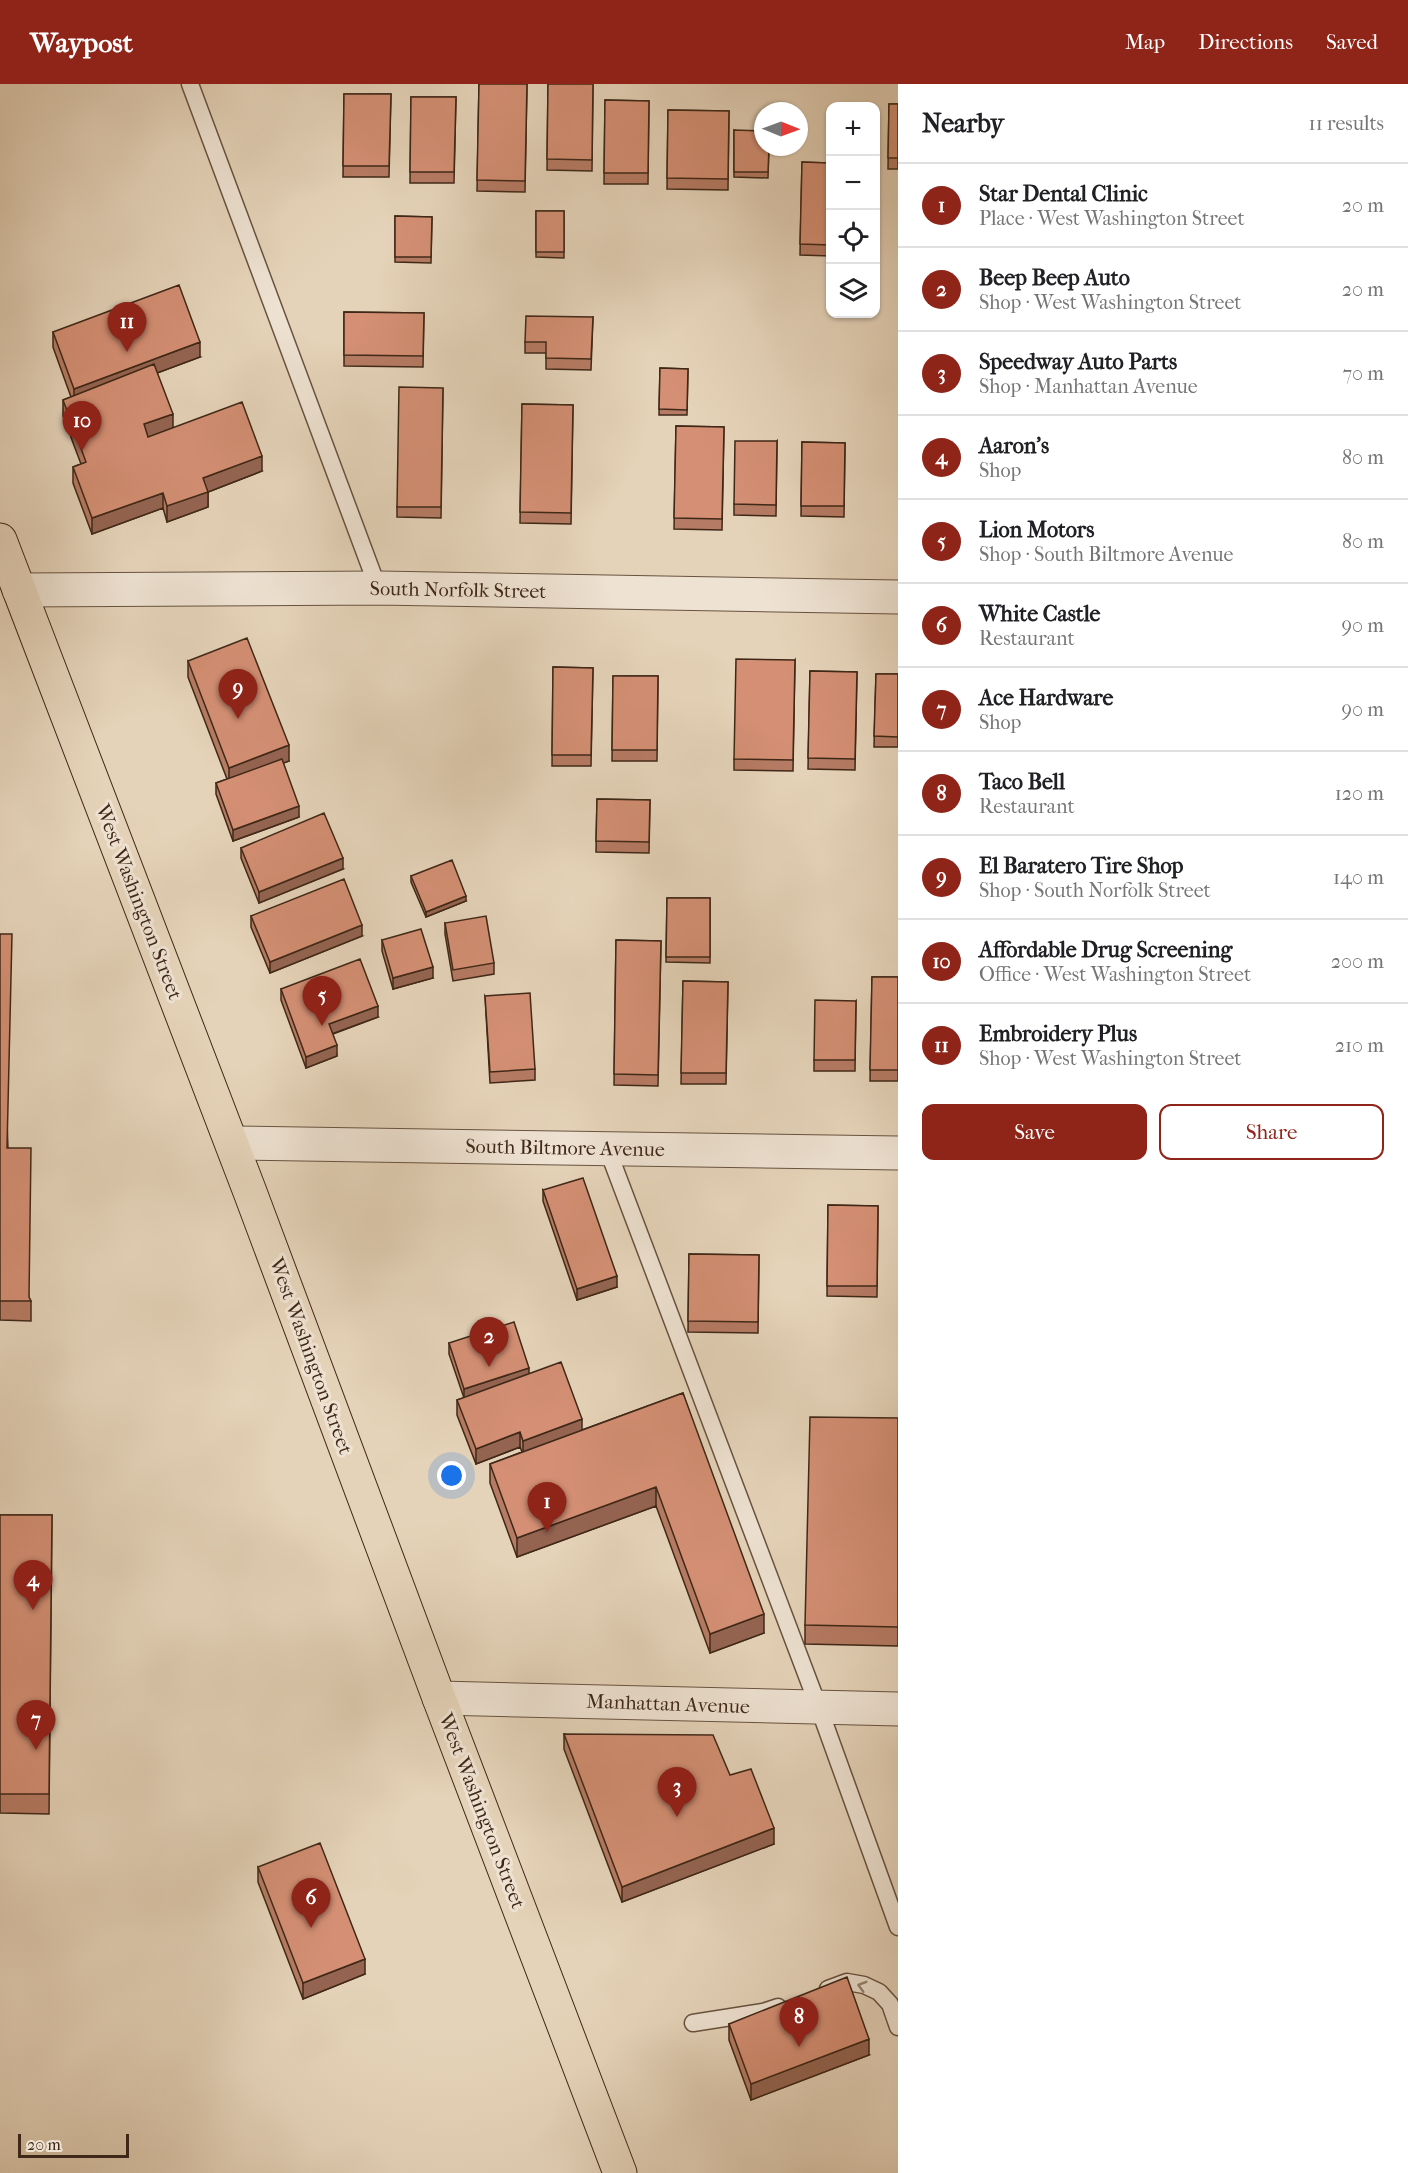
<!DOCTYPE html>
<html lang="en">
<head>
<meta charset="utf-8">
<style>
  :root { --surface:#fff; --page:#f6f6f6; --text:#202124; --muted:#757577; --line:#e0e0e0; --accent:#8f2418 }
  body { margin:0; font-family:"IM FELL French Canon",serif; background:var(--page); color:var(--text) }
  .controls { position:absolute; right:18px; top:18px; display:grid; overflow:hidden; border-radius:12px; box-shadow:0 2px 4px #0004 }
  .controls button { width:54px; height:54px; display:grid; place-items:center; padding:0; border:0; border-bottom:2px solid var(--line); background:var(--surface); color:var(--text); font:30px sans-serif }
  .compass { position:absolute; left:754px; top:18px; width:54px; height:54px; border-radius:50%; background:var(--surface); box-shadow:0 2px 4px #0004; rotate:91deg }
  .scale { position:absolute; left:18px; bottom:15px; width:111px; box-sizing:border-box; padding-left:6px; border:3px solid #3f2817; border-top:0; font-size:16px; line-height:21px; white-space:nowrap; color:#3f2817; -webkit-text-stroke:4px #eee2d2; paint-order:stroke }
  .you { position:absolute; left:452px; top:1392px; width:21px; height:21px; margin:-15px; border:4px solid #fff; border-radius:50%; background:#1a73e8; box-shadow:0 0 0 9px #1a73e833 }
  .badge { display:grid; place-items:center; width:39px; height:39px; border-radius:50%; background:var(--accent); color:#fff; font-size:20px; font-weight:700 }
  .pin { position:absolute; translate:-50% -50px; filter:drop-shadow(0 2px 3px #0008) }
  .pin::after { content:''; position:absolute; top:32px; width:21px; height:18px; background:inherit; clip-path:polygon(0 0,100% 0,50% 100%) }
  .list { margin:0; padding:0; list-style:none }
  h2 { display:flex; justify-content:space-between; align-items:center; height:78px; margin:0; padding:0 24px; font-size:26px }
  h2 small { font-size:20px; font-weight:400; color:var(--muted) }
  .list li { display:grid; grid-template-columns:39px 1fr auto; gap:18px; align-items:center; box-sizing:border-box; height:84px; padding:0 24px; border-top:2px solid var(--line) }
  .list b { display:block; font-size:22px; white-space:nowrap }
  .list p { margin:0; font-size:20px; white-space:nowrap; color:var(--muted) }
  .list em { font-size:20px; font-style:normal; color:var(--muted) }
  .actions { display:flex; gap:12px; padding:18px 24px }
  .actions a { flex:1; padding:14px 0; border:2px solid var(--accent); border-radius:12px; text-align:center; font-size:21px; color:var(--accent) }
  .actions .main { background:var(--accent); color:#fff }
  .icon { flex:none; width:33px; height:33px; fill:none; stroke:currentColor; stroke-width:2; stroke-linecap:round; stroke-linejoin:round }
  .map { position:relative; flex:none; width:898px; height:2089px; overflow:hidden }
  header { display:flex; align-items:center; gap:36px; box-sizing:border-box; height:84px; padding:0 30px; background:var(--accent); color:#fff }
  header strong { font-size:28px }
  nav { display:flex; gap:33px; margin-inline-start:auto; font-size:21px }
  main { display:flex }
  aside { flex:1; background:var(--surface) }
  .map>svg:first-child { display:block }
</style>
</head>
<body>
<header>
<strong>Waypost</strong>
<nav><a>Map</a><a>Directions</a><a>Saved</a></nav>
</header>
<main>
<div class="map">
<svg width="898" height="2089" viewBox="0 0 898 2089">
  <rect width="100%" height="100%" fill="#e5d3b9"/>
  <filter id="stains"><feTurbulence type="fractalNoise" baseFrequency=".00333" numOctaves="4"/><feColorMatrix values="0 0 0 0 .2 0 0 0 0 .09 0 0 0 0 .02 0 0 0 .5 -.17"/></filter>
  <radialGradient id="worn" r=".72"><stop offset=".6" stop-color="#630" stop-opacity="0"/><stop offset="1" stop-color="#630" stop-opacity=".3"/></radialGradient>
  <g fill="none" stroke-linecap="round" stroke-linejoin="round">
    <defs>
      <path id="lane" d="M 190,0 L 378,504
        M 607,1064 L 819,1624 L 898,1843
        M 828,1905 L 847,1898 L 864,1901 L 879,1908 L 890,1920 L 898,1943
        M 693,1939 L 763,1928 L 778,1923"/>
      <path id="street" d="M 19,506 L 378,504 L 898,513
        M 232,1059 L 898,1069
        M 439,1614 L 898,1625"/>
      <path id="primary" d="M 0,456 L 250,1108 L 439,1614 L 620,2089"/>
    </defs>
    <use href="#lane" stroke="#685340" stroke-width="19"/>
    <use href="#street" stroke="#685340" stroke-width="35"/>
    <use href="#primary" stroke="#3f2817" stroke-width="35"/>
    <use href="#lane" stroke="#eee2d2" stroke-width="16"/>
    <use href="#street" stroke="#eee2d2" stroke-width="33"/>
    <use href="#primary" stroke="#e5d3b9" stroke-width="33"/>
  </g>
  <path fill="#b67b64" stroke="#3f2817" stroke-width="1.5" d="M 479,0 L 527,0 L 525,108 L 477,107 Z
    M 548,0 L 593,0 L 592,87 L 547,86 Z
    M 344,10 L 391,10 L 389,93 L 343,93 Z
    M 411,13 L 456,13 L 454,99 L 410,99 Z
    M 605,16 L 649,17 L 648,100 L 604,100 Z
    M 889,20 L 898,20 L 898,85 L 888,85 Z
    M 668,26 L 729,27 L 728,106 L 667,105 Z
    M 831,33 L 831,172 L 800,171 L 802,78 L 829,79 Z
    M 734,46 L 769,63 L 768,94 L 734,93 Z
    M 536,127 L 564,127 L 564,174 L 536,173 Z
    M 395,132 L 432,133 L 431,179 L 395,178 Z
    M 344,228 L 424,229 L 423,283 L 344,282 Z
    M 593,233 L 591,286 L 546,285 L 546,269 L 525,269 L 525,258 Z
    M 53,248 L 200,273 L 157,289 L 173,344 L 262,387 L 208,408 L 208,423 L 167,438 L 163,424 L 92,450 L 73,399 L 73,383 L 81,380 L 63,332 L 63,316 L 71,313 L 53,263 Z
    M 660,284 L 688,285 L 687,331 L 659,331 Z
    M 443,304 L 441,434 L 397,433 L 397,423 Z
    M 522,320 L 573,321 L 571,440 L 520,439 Z
    M 676,342 L 724,343 L 722,446 L 674,445 Z
    M 777,357 L 776,432 L 734,431 L 734,420 Z
    M 802,358 L 845,359 L 844,433 L 801,432 Z
    M 795,576 L 793,687 L 734,686 L 734,675 Z
    M 188,577 L 289,677 L 283,679 L 299,733 L 233,757 L 216,710 L 216,699 L 227,695 L 188,593 Z
    M 553,583 L 593,584 L 591,682 L 552,682 Z
    M 810,587 L 857,588 L 855,686 L 808,685 Z
    M 876,590 L 898,590 L 898,663 L 874,663 Z
    M 613,592 L 658,592 L 657,677 L 612,677 Z
    M 597,715 L 650,716 L 649,769 L 596,768 Z
    M 241,764 L 343,785 L 259,819 L 241,774 Z
    M 411,792 L 466,817 L 426,833 L 411,798 Z
    M 667,814 L 710,814 L 710,879 L 666,878 Z
    M 251,832 L 362,852 L 270,889 L 251,843 Z
    M 445,839 L 494,879 L 494,890 L 453,897 L 445,850 Z
    M 0,850 L 8,1064 L 29,1214 L 31,1217 L 31,1237 L 0,1236 Z
    M 382,856 L 433,894 L 393,905 L 382,867 Z
    M 616,856 L 661,857 L 658,1002 L 614,1001 Z
    M 872,893 L 898,893 L 898,997 L 870,997 Z
    M 683,897 L 728,898 L 726,1000 L 681,1000 Z
    M 281,905 L 378,933 L 333,950 L 337,972 L 306,984 L 281,916 Z
    M 485,912 L 535,985 L 535,996 L 490,999 Z
    M 856,917 L 855,987 L 814,987 L 814,976 Z
    M 543,1106 L 617,1203 L 577,1216 L 543,1117 Z
    M 828,1121 L 878,1122 L 877,1213 L 827,1212 Z
    M 689,1170 L 759,1171 L 758,1249 L 688,1248 Z
    M 449,1259 L 529,1290 L 582,1346 L 683,1309 L 764,1549 L 710,1569 L 656,1422 L 517,1473 L 490,1399 L 490,1380 L 522,1368 L 520,1363 L 476,1380 L 457,1331 L 457,1316 L 464,1314 L 449,1270 Z
    M 898,1334 L 898,1562 L 805,1560 L 805,1541 Z
    M 0,1431 L 52,1431 L 49,1730 L 0,1729 Z
    M 564,1650 L 730,1691 L 774,1760 L 622,1818 L 564,1665 Z
    M 258,1783 L 365,1890 L 303,1915 L 258,1798 Z
    M 729,1940 L 869,1971 L 751,2016 L 729,1956 Z"/>
  <path fill="#946451" stroke="#3f2817" stroke-width="1.5" d="M 200,258 L 200,273 L 74,320 L 74,305 Z
    M 173,330 L 173,345 L 144,356 L 144,340 Z
    M 262,372 L 262,387 L 208,408 L 208,423 L 167,438 L 167,422 L 203,394 Z
    M 163,409 L 163,424 L 92,450 L 92,434 Z
    M 289,661 L 289,677 L 229,700 L 229,684 Z
    M 299,722 L 299,733 L 233,757 L 233,746 Z
    M 343,774 L 343,785 L 259,819 L 259,808 Z
    M 466,812 L 466,817 L 426,833 L 426,828 Z
    M 362,841 L 362,852 L 270,889 L 270,878 Z
    M 433,883 L 433,894 L 393,905 L 393,894 Z
    M 378,922 L 378,933 L 329,951 L 329,940 Z
    M 337,961 L 337,972 L 306,984 L 306,973 Z
    M 617,1192 L 617,1203 L 577,1216 L 577,1205 Z
    M 529,1284 L 529,1295 L 464,1316 L 464,1305 Z
    M 582,1335 L 582,1351 L 523,1373 L 523,1357 Z
    M 520,1348 L 520,1363 L 476,1380 L 476,1365 Z
    M 656,1403 L 656,1422 L 517,1473 L 517,1454 Z
    M 764,1530 L 764,1549 L 710,1569 L 710,1550 Z
    M 774,1744 L 774,1760 L 622,1818 L 622,1803 Z
    M 365,1875 L 365,1890 L 303,1915 L 303,1899 Z
    M 869,1955 L 869,1971 L 751,2016 L 751,2000 Z"/>
  <path fill="#d48f74" stroke="#3f2817" stroke-width="1.5" d="M 479,0 L 527,0 L 525,97 L 477,96 Z
    M 548,0 L 593,0 L 592,76 L 547,75 Z
    M 344,10 L 391,10 L 389,82 L 343,82 Z
    M 411,13 L 456,13 L 454,88 L 410,88 Z
    M 605,16 L 649,17 L 648,89 L 604,89 Z
    M 889,20 L 898,20 L 898,74 L 888,74 Z
    M 668,26 L 729,27 L 728,95 L 667,94 Z
    M 831,33 L 831,161 L 800,160 L 802,78 L 829,79 Z
    M 734,46 L 763,47 L 763,63 L 769,63 L 768,88 L 734,88 Z
    M 536,127 L 564,127 L 564,168 L 536,168 Z
    M 395,132 L 432,133 L 431,173 L 395,173 Z
    M 179,201 L 200,258 L 74,305 L 53,248 Z
    M 344,228 L 424,229 L 423,272 L 344,271 Z
    M 526,232 L 593,233 L 591,275 L 546,274 L 546,258 L 525,258 Z
    M 154,280 L 173,330 L 144,340 L 148,353 L 242,318 L 262,372 L 203,394 L 208,408 L 167,422 L 163,409 L 92,434 L 73,383 L 86,378 L 63,316 Z
    M 660,284 L 688,285 L 687,326 L 659,325 Z
    M 399,303 L 443,304 L 441,423 L 397,423 Z
    M 522,320 L 573,321 L 571,429 L 520,428 Z
    M 676,342 L 724,343 L 722,435 L 674,434 Z
    M 735,357 L 777,357 L 776,421 L 734,420 Z
    M 802,358 L 845,359 L 844,422 L 801,422 Z
    M 247,554 L 289,661 L 229,684 L 188,577 Z
    M 736,575 L 795,576 L 793,676 L 734,675 Z
    M 553,583 L 593,584 L 591,671 L 552,671 Z
    M 810,587 L 857,588 L 855,675 L 808,674 Z
    M 876,590 L 898,590 L 898,653 L 874,652 Z
    M 613,592 L 658,592 L 657,666 L 612,666 Z
    M 282,675 L 299,722 L 233,746 L 216,699 Z
    M 597,715 L 650,716 L 649,758 L 596,757 Z
    M 324,729 L 343,774 L 259,808 L 241,764 Z
    M 452,776 L 466,812 L 426,828 L 411,792 Z
    M 344,795 L 362,841 L 270,878 L 251,832 Z
    M 667,814 L 710,814 L 710,873 L 666,873 Z
    M 486,832 L 494,879 L 453,886 L 445,839 Z
    M 421,845 L 433,883 L 393,894 L 382,856 Z
    M 0,850 L 12,850 L 7,1064 L 31,1064 L 29,1213 L 31,1217 L 0,1217 Z
    M 616,856 L 661,857 L 658,991 L 614,990 Z
    M 360,875 L 378,922 L 329,940 L 337,961 L 306,973 L 281,905 Z
    M 872,893 L 898,893 L 898,986 L 870,986 Z
    M 683,897 L 728,898 L 726,989 L 681,989 Z
    M 530,909 L 535,985 L 490,988 L 485,912 Z
    M 815,916 L 856,917 L 855,976 L 814,976 Z
    M 583,1094 L 617,1192 L 577,1205 L 543,1106 Z
    M 828,1121 L 878,1122 L 877,1202 L 827,1202 Z
    M 689,1170 L 759,1171 L 758,1238 L 688,1237 Z
    M 514,1238 L 529,1284 L 464,1305 L 449,1259 Z
    M 561,1278 L 582,1335 L 523,1357 L 520,1348 L 476,1365 L 457,1316 Z
    M 683,1309 L 764,1530 L 710,1550 L 656,1403 L 517,1454 L 490,1380 Z
    M 810,1333 L 898,1334 L 898,1543 L 805,1541 Z
    M 0,1431 L 52,1431 L 49,1710 L 0,1710 Z
    M 564,1650 L 713,1651 L 730,1691 L 751,1685 L 774,1744 L 622,1803 Z
    M 320,1759 L 365,1875 L 303,1899 L 258,1783 Z
    M 847,1893 L 869,1955 L 751,2000 L 729,1940 Z"/>
  <defs><path id="oneway-chevron" d="M-2-3.5L2.5 0L-2 3.5" fill="none" stroke-width="1.6" stroke-linecap="round" stroke-linejoin="round" transform="scale(1.5)"/></defs>
  <use stroke="#968574" href="#oneway-chevron" transform="translate(862 1902) rotate(-164)"/>
  <g text-anchor="middle" dominant-baseline="central" stroke-width="6" stroke-linejoin="round" paint-order="stroke">
    <g font-size="20" fill="#3f2817" stroke="#eee2d2">
      <text transform="translate(458 506) rotate(1)">South Norfolk Street</text>
      <text transform="translate(139 818) rotate(69)">West Washington Street</text>
      <text transform="translate(565 1064) rotate(1)">South Biltmore Avenue</text>
      <text transform="translate(311 1272) rotate(70)">West Washington Street</text>
      <text transform="translate(668 1620) rotate(2)">Manhattan Avenue</text>
      <text transform="translate(482 1727) rotate(69)">West Washington Street</text>
    </g>
  </g>
  <rect width="100%" height="100%" filter="url(#stains)"/>
  <rect width="100%" height="100%" fill="url(#worn)"/>
</svg>
<div class="controls">
<button>+</button>
<button>−</button>
<button><svg class="icon" aria-label="locate" viewBox="0 0 24 24"><circle cx="12" cy="12" r="6"/><path d="M12 2v4M12 18v4M2 12h4M18 12h4"/></svg></button>
<button><svg class="icon" aria-label="layers" viewBox="0 0 24 24"><path d="M12 4l9 5-9 5-9-5zM3 14l9 5 9-5"/></svg></button>
</div>
<svg class="compass" viewBox="-18 -18 36 36"><path d="M0-13l5 13h-10z" fill="#e53935"/><path d="M0 13l5-13h-10z" fill="#757577"/></svg>
<div class="scale">20 m</div>
<div class="you"></div>
<div class="pin badge" style="left:547px;top:1448px">1</div>
<div class="pin badge" style="left:489px;top:1283px">2</div>
<div class="pin badge" style="left:677px;top:1733px">3</div>
<div class="pin badge" style="left:33px;top:1526px">4</div>
<div class="pin badge" style="left:322px;top:942px">5</div>
<div class="pin badge" style="left:311px;top:1844px">6</div>
<div class="pin badge" style="left:36px;top:1666px">7</div>
<div class="pin badge" style="left:799px;top:1963px">8</div>
<div class="pin badge" style="left:238px;top:635px">9</div>
<div class="pin badge" style="left:82px;top:367px">10</div>
<div class="pin badge" style="left:127px;top:268px">11</div>
</div>
<aside>
<h2>Nearby<small>11 results</small></h2>
<ul class="list">
<li><span class="badge">1</span><div><b>Star Dental Clinic</b><p>Place · West Washington Street</p></div><em>20 m</em></li>
<li><span class="badge">2</span><div><b>Beep Beep Auto</b><p>Shop · West Washington Street</p></div><em>20 m</em></li>
<li><span class="badge">3</span><div><b>Speedway Auto Parts</b><p>Shop · Manhattan Avenue</p></div><em>70 m</em></li>
<li><span class="badge">4</span><div><b>Aaron's</b><p>Shop</p></div><em>80 m</em></li>
<li><span class="badge">5</span><div><b>Lion Motors</b><p>Shop · South Biltmore Avenue</p></div><em>80 m</em></li>
<li><span class="badge">6</span><div><b>White Castle</b><p>Restaurant</p></div><em>90 m</em></li>
<li><span class="badge">7</span><div><b>Ace Hardware</b><p>Shop</p></div><em>90 m</em></li>
<li><span class="badge">8</span><div><b>Taco Bell</b><p>Restaurant</p></div><em>120 m</em></li>
<li><span class="badge">9</span><div><b>El Baratero Tire Shop</b><p>Shop · South Norfolk Street</p></div><em>140 m</em></li>
<li><span class="badge">10</span><div><b>Affordable Drug Screening</b><p>Office · West Washington Street</p></div><em>200 m</em></li>
<li><span class="badge">11</span><div><b>Embroidery Plus</b><p>Shop · West Washington Street</p></div><em>210 m</em></li>
</ul>
<div class="actions"><a class="main">Save</a><a>Share</a></div>
</aside>
</main>
</body>
</html>
